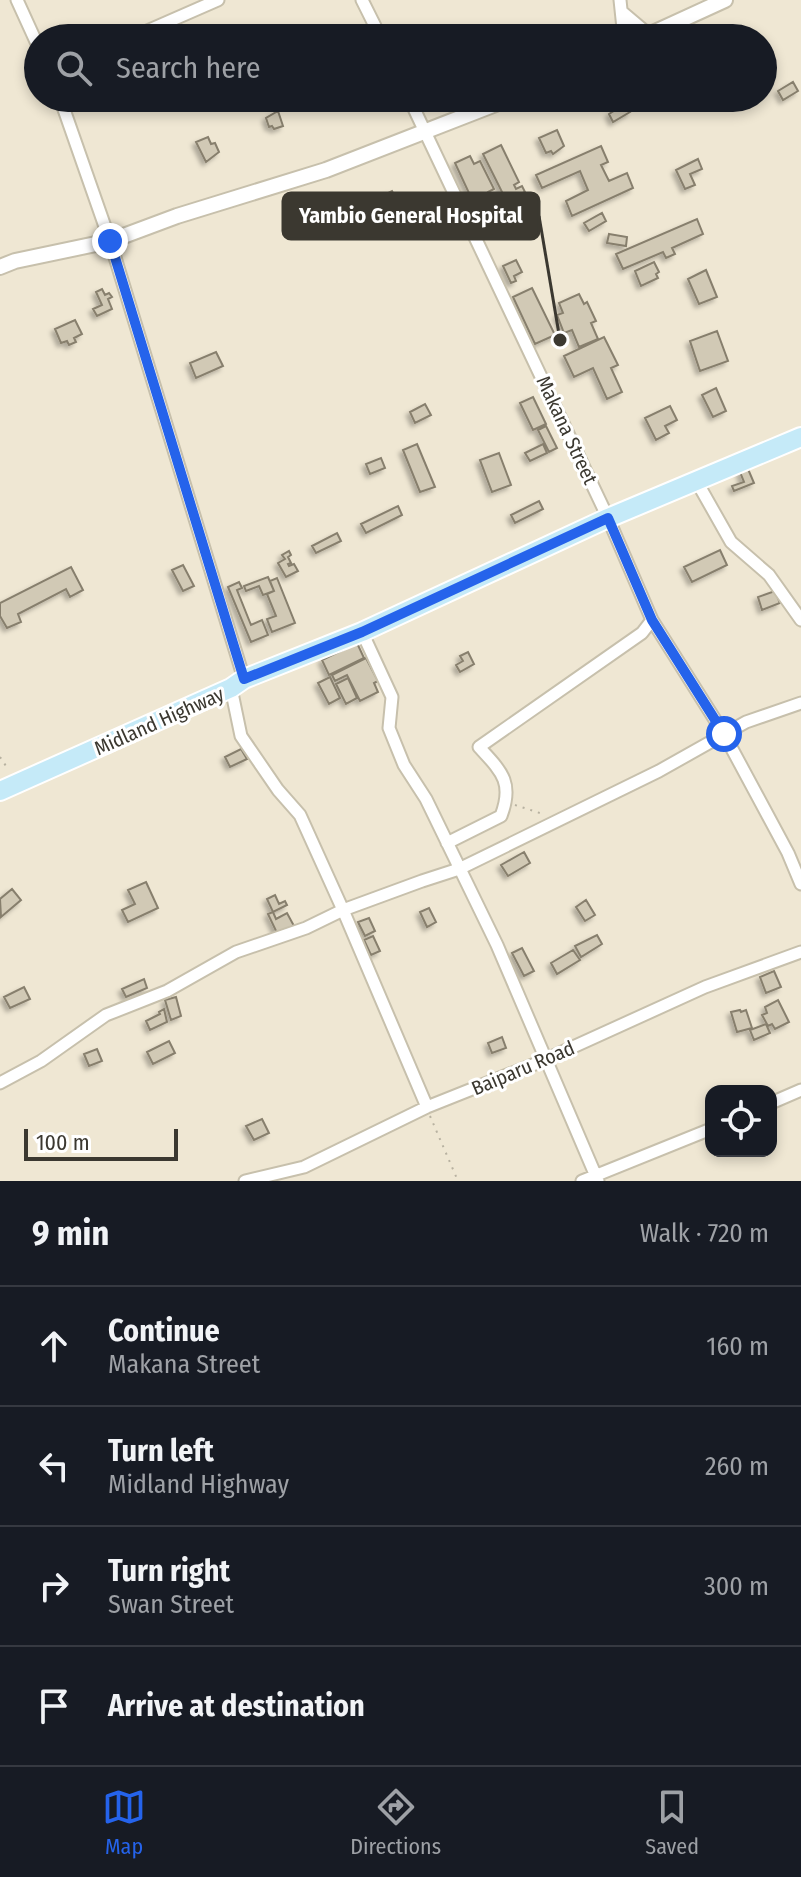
<!DOCTYPE html>
<html lang="en">
<head>
<meta charset="utf-8">
<style>
  :root { --surface:#171b24; --page:#242831; --text:#f1f3f6; --muted:#9ea1a6; --line:#363941; --accent:#2563eb }
  body { margin:0; font-family:"Fira Sans Condensed",sans-serif; background:var(--page); color:var(--text) }
  .controls { position:absolute; right:24px; bottom:24px; display:grid; overflow:hidden; border-radius:16px; box-shadow:0 4px 12px #0003 }
  .controls button { width:72px; height:72px; display:grid; place-items:center; padding:0; border:0; border-bottom:2px solid var(--line); background:var(--surface); color:var(--text); font:40px sans-serif }
  .scale { position:absolute; left:24px; bottom:20px; width:154px; box-sizing:border-box; padding-left:8px; border:4px solid #3b3830; border-top:0; font-size:22px; line-height:28px; white-space:nowrap; color:#3b3830; -webkit-text-stroke:6px #fff; paint-order:stroke }
  .stop { position:absolute; width:24px; height:24px; margin:-18px; border:6px solid #2563eb; border-radius:50%; background:#fff }
  .stop.end { background:#2563eb; border-color:#fff; box-shadow:0 2px 8px #0008 }
  .list { margin:0; padding:0; list-style:none }
  h2 { display:flex; justify-content:space-between; align-items:center; height:104px; margin:0; padding:0 32px; font-size:34px }
  h2 small { font-size:26px; font-weight:400; color:var(--muted) }
  .list li { display:grid; grid-template-columns:52px 1fr auto; gap:24px; align-items:center; box-sizing:border-box; height:120px; padding:0 32px; border-top:2px solid var(--line) }
  .list b { display:block; font-size:30px; white-space:nowrap }
  .list p { margin:0; font-size:26px; white-space:nowrap; color:var(--muted) }
  .list em { font-size:26px; font-style:normal; color:var(--muted) }
  .icon { flex:none; width:44px; height:44px; fill:none; stroke:currentColor; stroke-width:2; stroke-linecap:round; stroke-linejoin:round }
  .map { position:relative; flex:none; width:801px; height:1181px; overflow:hidden }
  .search { position:absolute; background:var(--surface); box-shadow:0 4px 12px #0003; left:24px; right:24px; top:24px; height:88px; display:flex; align-items:center; gap:20px; box-sizing:border-box; padding:0 28px; border-radius:44px; color:var(--muted); font-size:30px }
  .sheet { height:584px; background:var(--surface) }
  nav { display:flex; justify-content:space-around; align-items:center; box-sizing:border-box; height:112px; border-top:2px solid var(--line); background:var(--surface); font-size:22px; color:var(--muted) }
  nav a { display:grid; justify-items:center; gap:4px }
  nav .on { color:var(--accent) }
  .map>svg:first-child { display:block }
</style>
</head>
<body>
<div class="map">
<svg width="801" height="1181" viewBox="0 0 801 1181">
  <defs>
    <filter id="shadow"><feDropShadow dx="-3.5" dy="3.5" stdDeviation="2" flood-color="#0004"/></filter>
  </defs>
  <rect width="100%" height="100%" fill="#efe7d3"/>
  <path fill="#d1c9b5" stroke="#877f6d" stroke-width="2" filter="url(#shadow)" d="M 793,82 L 798,91 L 783,100 L 778,91 Z
    M 625,104 L 630,112 L 613,122 L 609,114 Z
    M 278,111 L 283,126 L 274,129 L 272,126 L 269,127 L 266,118 Z
    M 557,130 L 564,146 L 553,154 L 551,151 L 546,153 L 539,138 Z
    M 208,137 L 211,144 L 215,143 L 219,152 L 206,162 L 196,142 Z
    M 501,145 L 519,182 L 514,185 L 516,189 L 522,186 L 525,192 L 503,202 L 499,194 L 502,192 L 483,154 Z
    M 601,146 L 608,162 L 601,165 L 609,181 L 627,173 L 633,188 L 572,216 L 566,201 L 588,190 L 580,171 L 542,188 L 536,175 Z
    M 470,156 L 474,164 L 480,161 L 494,189 L 488,192 L 490,197 L 475,206 L 455,163 Z
    M 698,159 L 702,169 L 690,174 L 695,185 L 685,189 L 676,170 Z
    M 392,191 L 397,201 L 391,204 L 397,218 L 388,222 L 376,199 Z
    M 602,213 L 606,221 L 589,231 L 584,223 Z
    M 697,219 L 703,234 L 672,248 L 675,254 L 666,258 L 663,252 L 623,269 L 616,254 Z
    M 609,234 L 627,237 L 626,246 L 607,243 Z
    M 516,260 L 522,272 L 514,276 L 516,281 L 511,283 L 503,266 Z
    M 654,262 L 659,272 L 656,274 L 658,278 L 641,286 L 635,271 Z
    M 706,270 L 717,297 L 699,304 L 688,279 Z
    M 532,288 L 555,335 L 535,344 L 513,297 Z
    M 102,289 L 105,295 L 109,293 L 112,297 L 108,299 L 112,309 L 97,316 L 93,309 L 102,305 L 96,292 Z
    M 579,294 L 584,304 L 587,302 L 596,321 L 591,323 L 598,339 L 579,347 L 572,330 L 564,333 L 557,315 L 563,313 L 559,303 Z
    M 75,320 L 82,334 L 74,338 L 76,342 L 69,345 L 67,341 L 61,343 L 55,329 Z
    M 717,331 L 728,361 L 700,371 L 690,341 Z
    M 604,337 L 618,365 L 611,368 L 622,392 L 607,399 L 593,368 L 574,377 L 564,356 Z
    M 216,352 L 223,366 L 196,378 L 190,363 Z
    M 716,388 L 726,411 L 713,417 L 702,395 Z
    M 533,397 L 546,424 L 533,430 L 520,403 Z
    M 425,404 L 431,415 L 415,423 L 410,412 Z
    M 670,406 L 677,420 L 665,426 L 669,433 L 656,440 L 645,418 Z
    M 546,426 L 557,448 L 549,452 L 538,430 Z
    M 417,444 L 435,487 L 420,492 L 403,450 Z
    M 543,444 L 547,453 L 530,461 L 525,453 Z
    M 499,453 L 511,485 L 492,492 L 480,460 Z
    M 381,458 L 385,468 L 370,474 L 366,464 Z
    M 748,469 L 754,483 L 734,491 L 732,486 L 744,482 L 740,472 Z
    M 539,501 L 543,509 L 515,523 L 511,515 Z
    M 398,506 L 402,515 L 366,533 L 361,524 Z
    M 337,533 L 341,541 L 316,553 L 312,546 Z
    M 720,550 L 727,565 L 692,582 L 684,567 Z
    M 289,551 L 291,555 L 288,557 L 291,563 L 288,564 L 289,566 L 294,564 L 298,571 L 286,577 L 278,563 L 285,559 L 282,555 Z
    M 183,565 L 194,586 L 183,591 L 172,570 Z
    M 71,567 L 83,590 L 70,597 L 66,589 L 18,614 L 21,622 L 7,628 L 0,616 L 0,603 Z
    M 268,577 L 274,591 L 263,595 L 259,586 L 246,591 L 244,586 Z
    M 277,578 L 295,623 L 272,632 L 267,619 L 276,616 L 267,594 L 274,591 L 270,581 Z
    M 239,582 L 242,588 L 237,590 L 251,625 L 262,620 L 268,635 L 251,642 L 228,587 Z
    M 775,591 L 780,603 L 762,610 L 758,597 Z
    M 357,643 L 364,658 L 329,675 L 322,660 Z
    M 468,652 L 474,664 L 460,672 L 456,665 L 463,661 L 460,656 Z
    M 366,658 L 378,681 L 374,683 L 378,692 L 360,701 L 347,675 L 335,681 L 332,675 Z
    M 330,677 L 340,698 L 329,704 L 318,683 Z
    M 348,678 L 357,698 L 346,704 L 336,684 Z
    M 241,749 L 247,759 L 230,767 L 225,757 Z
    M 524,852 L 530,863 L 508,876 L 501,865 Z
    M 146,882 L 158,908 L 128,922 L 122,910 L 135,904 L 128,890 Z
    M 12,889 L 21,900 L 1,917 L 0,899 Z
    M 275,895 L 279,904 L 285,901 L 287,905 L 273,912 L 267,899 Z
    M 586,900 L 595,915 L 585,921 L 576,907 Z
    M 429,908 L 436,922 L 427,927 L 420,912 Z
    M 273,912 L 276,919 L 287,913 L 294,926 L 277,933 L 268,914 Z
    M 369,918 L 375,931 L 365,936 L 358,922 Z
    M 597,935 L 602,944 L 581,957 L 575,946 Z
    M 373,936 L 380,951 L 371,955 L 364,940 Z
    M 522,948 L 534,971 L 524,976 L 512,953 Z
    M 573,950 L 580,960 L 557,974 L 551,963 Z
    M 774,971 L 781,987 L 766,993 L 760,977 Z
    M 144,979 L 147,988 L 126,997 L 122,989 Z
    M 24,987 L 30,999 L 10,1008 L 4,997 Z
    M 176,997 L 181,1016 L 171,1020 L 165,1000 Z
    M 778,1000 L 789,1022 L 775,1029 L 772,1024 L 768,1026 L 762,1015 L 767,1013 L 765,1007 Z
    M 164,1009 L 167,1022 L 150,1030 L 146,1021 L 160,1014 L 159,1012 Z
    M 740,1010 L 741,1012 L 746,1010 L 752,1028 L 737,1032 L 731,1012 Z
    M 766,1024 L 770,1033 L 754,1040 L 750,1030 Z
    M 502,1037 L 506,1048 L 492,1053 L 488,1043 Z
    M 169,1041 L 175,1053 L 153,1064 L 147,1052 Z
    M 97,1049 L 102,1061 L 89,1066 L 84,1054 Z
    M 262,1119 L 269,1133 L 254,1140 L 246,1126 Z"/>
  <g fill="none" stroke-linecap="round" stroke-linejoin="round">
    <defs>
      <path id="minor" d="M 17,0 L 38,46
        M 362,0 L 381,38
        M 620,0 L 624,38
        M 622,12 L 648,34
        M 131,38 L 218,0
        M 60,98 L 110,241 L 244,679
        M 409,98 L 608,518 L 652,620 L 724,734 L 788,853 L 801,884
        M 697,482 L 731,542 L 769,575 L 801,620
        M 362,632 L 392,697 L 389,728 L 404,765 L 426,799 L 497,945 L 598,1181
        M 231,688 L 241,736 L 278,790 L 300,815 L 343,910 L 427,1107
        M 447,843 L 501,816 C 514,782 501,771 479,747 L 642,633 L 652,620
        M 0,1083 L 41,1061 L 106,1015 L 167,991 L 236,952 L 306,928 L 343,910 L 422,881 L 459,869 L 659,771 L 746,722 L 801,703
        M 771,1103 L 801,1090
        M 245,1181 L 304,1167 L 427,1107 L 540,1062 L 705,987 L 801,952
        M 582,1181 L 711,1129"/>
      <path id="tertiary" d="M 642,38 L 725,0
        M 0,267 L 15,261 L 110,241 L 177,216 L 326,170 L 511,98"/>
      <path id="primary" d="M 0,791 L 231,688 L 244,679 L 362,632 L 608,518 L 801,437"/>
    </defs>
    <use href="#minor" stroke="#c7c0ac" stroke-width="15"/>
    <use href="#tertiary" stroke="#c7c0ac" stroke-width="18"/>
    <use href="#primary" stroke="#fff" stroke-width="22"/>
    <path stroke="#b7b1a0" stroke-width="2" stroke-dasharray="2 6" stroke-linecap="butt" d="M 0,757 L 8,769
      M 515,805 L 543,814
      M 430,1116 L 458,1181"/>
    <use href="#minor" stroke="#fff" stroke-width="11"/>
    <use href="#tertiary" stroke="#fff" stroke-width="14"/>
    <use href="#primary" stroke="#c5eaf8" stroke-width="18"/>
  </g>
  <g fill="none" stroke-linecap="round" stroke-linejoin="round">
    <path stroke="#2563eb" stroke-width="10" d="M 110,241 L 244,679 L 362,632 L 608,518 L 652,620 L 724,734"/>
  </g>
  <g text-anchor="middle" dominant-baseline="central" stroke-width="6" stroke-linejoin="round" paint-order="stroke">
    <g font-size="20" fill="#3b3830" stroke="#fff">
      <text transform="translate(567 430) rotate(65)">Makana Street</text>
      <text transform="translate(159 721) rotate(-24)">Midland Highway</text>
      <text transform="translate(523 1068) rotate(-23)">Baiparu Road</text>
    </g>
  </g>
  <path fill="none" stroke="#3b3830" stroke-width="3" d="M560 340L539 216"/>
  <circle fill="#3b3830" stroke="#fff" stroke-width="3" cx="560" cy="340" r="8"/>
  <rect fill="#3b3830" stroke="#3b3830" stroke-width="3" x="283" y="193" width="256" height="46" rx="8"/>
  <g font-size="22" text-anchor="middle" font-weight="bold" fill="#fff">
    <text x="411" y="223">Yambio General Hospital</text>
  </g>
</svg>
<div class="controls">
<button><svg class="icon" aria-label="locate" viewBox="0 0 24 24"><circle cx="12" cy="12" r="6"/><path d="M12 2v4M12 18v4M2 12h4M18 12h4"/></svg></button>
</div>
<div class="scale">100 m</div>
<div class="stop" style="left:724px;top:734px"></div>
<div class="stop end" style="left:110px;top:241px"></div>
<div class="search"><svg class="icon" aria-label="search" viewBox="0 0 24 24"><circle cx="10" cy="10" r="6"/><path d="M15 15l6 6"/></svg>Search here</div>
</div>
<section class="sheet">
<h2>9 min<small>Walk · 720 m</small></h2>
<ul class="list">
<li><svg class="icon" aria-label="ahead" viewBox="0 0 24 24"><path d="M12 20V5M6 11l6-6 6 6"/></svg><div><b>Continue</b><p>Makana Street</p></div><em>160 m</em></li>
<li><svg class="icon" aria-label="left" viewBox="0 0 24 24"><path d="M17 20v-9H6M10 6l-5 5 5 5"/></svg><div><b>Turn left</b><p>Midland Highway</p></div><em>260 m</em></li>
<li><svg class="icon" aria-label="right" viewBox="0 0 24 24"><path d="M7 20v-9h11M14 6l5 5-5 5"/></svg><div><b>Turn right</b><p>Swan Street</p></div><em>300 m</em></li>
<li><svg class="icon" aria-label="arrive" viewBox="0 0 24 24"><path d="M6 21V4h12l-3 4 3 4H6"/></svg><div><b>Arrive at destination</b></div></li>
</ul>
</section>
<nav>
<a class="on"><svg class="icon" aria-label="map" viewBox="0 0 24 24"><path d="M3 6l6-2 6 2 6-2v14l-6 2-6-2-6 2zM9 4v14M15 6v14"/></svg>Map</a>
<a><svg class="icon" aria-label="directions" viewBox="0 0 24 24"><path d="M12 3l9 9-9 9-9-9zM9 14v-3h6M13 9l2 2-2 2"/></svg>Directions</a>
<a><svg class="icon" aria-label="saved" viewBox="0 0 24 24"><path d="M7 4h10v16l-5-4-5 4z"/></svg>Saved</a>
</nav>
</body>
</html>
